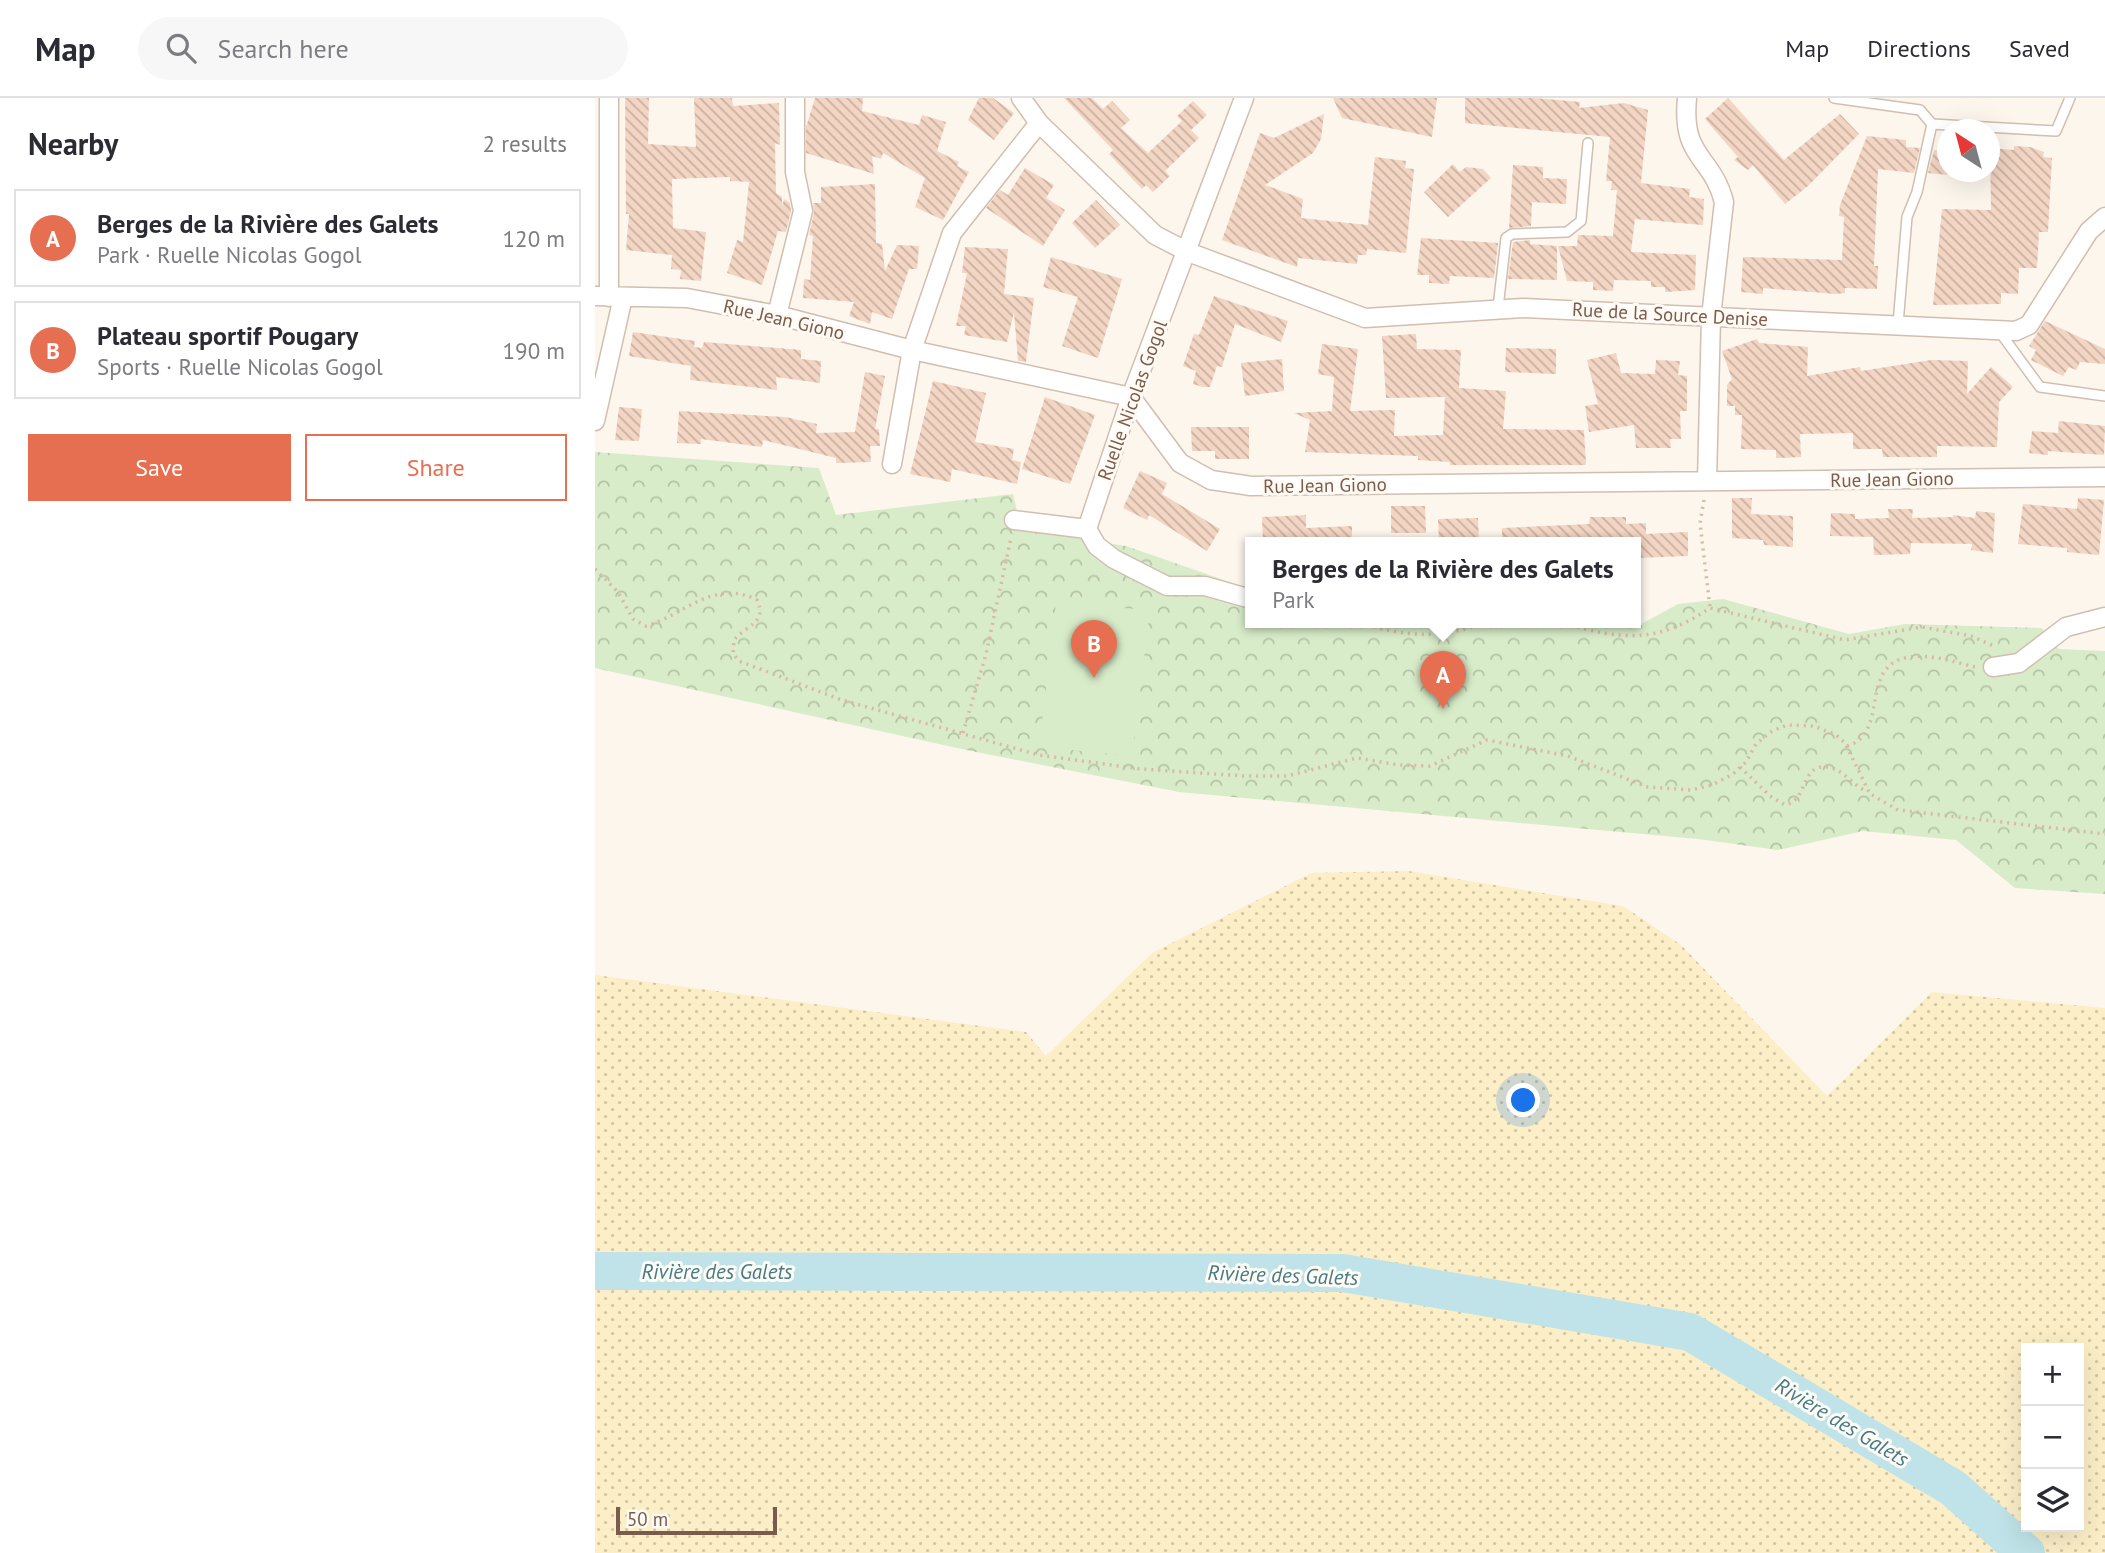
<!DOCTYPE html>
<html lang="en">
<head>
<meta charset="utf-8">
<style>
  :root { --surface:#fff; --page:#f7f7f7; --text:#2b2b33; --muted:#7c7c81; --line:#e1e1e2; --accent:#e76f51 }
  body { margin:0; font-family:"PT Sans",sans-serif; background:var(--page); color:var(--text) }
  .controls { position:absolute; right:21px; bottom:21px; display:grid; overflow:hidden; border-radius:0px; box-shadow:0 7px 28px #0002 }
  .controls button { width:63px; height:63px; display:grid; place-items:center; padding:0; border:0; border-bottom:2px solid var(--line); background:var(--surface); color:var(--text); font:35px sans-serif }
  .compass { position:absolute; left:1342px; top:21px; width:63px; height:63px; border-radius:50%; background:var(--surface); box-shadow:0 7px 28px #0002; rotate:324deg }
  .scale { position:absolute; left:21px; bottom:18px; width:161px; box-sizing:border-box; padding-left:7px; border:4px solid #7a5c4d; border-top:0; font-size:19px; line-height:24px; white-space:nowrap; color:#7a5c4d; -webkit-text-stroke:5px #fffaf3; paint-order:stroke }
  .you { position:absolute; left:929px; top:1003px; width:24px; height:24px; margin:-18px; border:5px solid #fff; border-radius:50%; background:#1a73e8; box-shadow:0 0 0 10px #1a73e833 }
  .badge { display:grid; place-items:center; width:46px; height:46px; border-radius:50%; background:var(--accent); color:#fff; font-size:23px; font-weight:700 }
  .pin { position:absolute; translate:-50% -58px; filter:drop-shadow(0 2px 4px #0008) }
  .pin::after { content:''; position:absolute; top:37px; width:24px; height:21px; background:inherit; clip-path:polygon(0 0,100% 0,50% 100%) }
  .popup { position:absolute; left:650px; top:439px; width:396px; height:91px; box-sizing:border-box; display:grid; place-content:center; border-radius:0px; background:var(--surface); filter:drop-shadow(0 2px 5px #0005); font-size:23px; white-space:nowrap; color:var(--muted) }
  .popup b { font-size:26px; color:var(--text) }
  .popup::after { content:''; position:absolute; left:50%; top:100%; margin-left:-14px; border:14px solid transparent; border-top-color:var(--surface) }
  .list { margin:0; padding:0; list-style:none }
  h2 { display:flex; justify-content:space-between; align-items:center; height:91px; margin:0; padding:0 28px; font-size:30px }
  h2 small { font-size:23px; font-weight:400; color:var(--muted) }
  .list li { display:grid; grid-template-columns:46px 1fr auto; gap:21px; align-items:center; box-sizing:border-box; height:98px; margin:0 14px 14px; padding:0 14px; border:2px solid var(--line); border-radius:0px }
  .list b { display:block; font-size:26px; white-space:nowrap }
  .list p { margin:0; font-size:23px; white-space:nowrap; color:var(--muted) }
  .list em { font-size:23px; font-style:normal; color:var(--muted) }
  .actions { display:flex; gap:14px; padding:21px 28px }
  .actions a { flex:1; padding:16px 0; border:2px solid var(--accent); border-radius:0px; text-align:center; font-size:24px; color:var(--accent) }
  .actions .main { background:var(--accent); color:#fff }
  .icon { flex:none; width:38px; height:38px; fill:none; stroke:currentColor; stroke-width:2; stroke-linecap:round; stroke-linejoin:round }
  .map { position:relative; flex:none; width:1510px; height:1455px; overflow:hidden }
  header { display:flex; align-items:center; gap:42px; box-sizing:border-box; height:98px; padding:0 35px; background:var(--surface); border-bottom:2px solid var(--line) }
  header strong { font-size:33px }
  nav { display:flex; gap:38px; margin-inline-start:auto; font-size:24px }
  .search { width:490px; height:63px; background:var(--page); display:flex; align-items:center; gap:18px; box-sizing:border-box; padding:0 24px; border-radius:38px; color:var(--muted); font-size:26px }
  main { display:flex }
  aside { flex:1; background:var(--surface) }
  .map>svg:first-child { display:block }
</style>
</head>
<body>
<header>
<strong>Map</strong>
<div class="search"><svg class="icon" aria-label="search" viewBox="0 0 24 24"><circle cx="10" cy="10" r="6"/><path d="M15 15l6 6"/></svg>Search here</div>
<nav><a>Map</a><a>Directions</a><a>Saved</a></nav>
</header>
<main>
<aside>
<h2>Nearby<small>2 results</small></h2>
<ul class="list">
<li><span class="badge">A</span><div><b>Berges de la Rivière des Galets</b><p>Park · Ruelle Nicolas Gogol</p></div><em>120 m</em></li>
<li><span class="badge">B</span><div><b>Plateau sportif Pougary</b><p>Sports · Ruelle Nicolas Gogol</p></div><em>190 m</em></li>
</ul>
<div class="actions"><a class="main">Save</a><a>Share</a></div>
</aside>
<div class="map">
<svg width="1510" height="1455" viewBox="0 0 1510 1455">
  <defs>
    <pattern id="sand-dots" width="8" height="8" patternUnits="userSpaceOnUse" patternTransform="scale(1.75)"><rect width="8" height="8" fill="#fcefc7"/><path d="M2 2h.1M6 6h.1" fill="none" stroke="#d1c5a4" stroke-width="1.8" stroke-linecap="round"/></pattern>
    <pattern id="park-crowns" width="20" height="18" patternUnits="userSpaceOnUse" patternTransform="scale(1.75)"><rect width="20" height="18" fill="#d8ecc9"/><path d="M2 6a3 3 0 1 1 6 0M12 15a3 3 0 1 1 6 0" fill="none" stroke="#b4c2a5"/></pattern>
    <pattern id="building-back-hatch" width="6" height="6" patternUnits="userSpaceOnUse" patternTransform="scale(1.75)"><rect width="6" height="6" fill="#f3d5c3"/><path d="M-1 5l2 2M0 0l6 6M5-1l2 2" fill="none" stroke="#cab0a1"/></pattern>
  </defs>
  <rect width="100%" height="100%" fill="#fdf6ec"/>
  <path fill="url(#sand-dots)" fill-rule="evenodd" d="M 813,773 L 1028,808 L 1086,847 L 1232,998 L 1337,894 L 1510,910 L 1510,1455 L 0,1455 L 0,877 L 431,934 L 451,958 L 557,855 L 716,775 ZM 1431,1250 L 1484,1250 L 1484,1429 L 1431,1429 Z"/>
  <path fill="url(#park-crowns)" d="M 0,354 L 224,370 L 241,417 L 418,396 L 426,431 L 531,448 L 655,491 L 656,525 L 1026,525 L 1041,529 L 1083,506 L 1128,501 L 1254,536 L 1310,526 L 1447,530 L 1464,551 L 1510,553 L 1510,796 L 1420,790 L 1361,742 L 1268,733 L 1183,752 L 1103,741 L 584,694 L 371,652 L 0,570 Z"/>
  <path fill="#d8ecc9" d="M 461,505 L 555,512 L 537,658 L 444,649 Z"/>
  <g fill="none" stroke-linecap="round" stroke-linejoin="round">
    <path stroke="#bfe3e8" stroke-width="38" d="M 0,1173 L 748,1175 L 1095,1234 L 1358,1390 L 1431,1455"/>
  </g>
  <path fill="url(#building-back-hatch)" d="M 30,0 L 54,0 L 53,46 L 101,49 L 99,0 L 137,0 L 138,8 L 184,5 L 185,47 L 180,45 L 181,95 L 187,99 L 187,109 L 189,101 L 195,105 L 196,113 L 191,134 L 183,133 L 167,187 L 132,175 L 142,142 L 148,144 L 154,84 L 135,83 L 135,79 L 77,81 L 78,130 L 111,134 L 106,183 L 85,181 L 86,172 L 76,171 L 77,157 L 31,152 L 34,116 L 31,116 Z
    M 220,0 L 268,0 L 267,13 L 324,27 L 327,17 L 351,24 L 342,53 L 364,64 L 362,68 L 374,74 L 348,122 L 320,109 L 330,80 L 288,55 L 286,61 L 277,58 L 279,76 L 211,55 L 211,29 Z
    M 384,0 L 398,0 L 419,15 L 399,42 L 373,22 Z
    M 469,0 L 497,0 L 508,11 L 517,3 L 535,22 L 526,30 L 553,55 L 587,23 L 582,18 L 598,3 L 612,17 L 596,32 L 604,40 L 570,73 L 575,78 L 558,94 L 551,87 L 547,91 L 514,56 L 518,52 Z
    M 738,0 L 842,0 L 837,39 L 747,20 Z
    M 870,0 L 939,0 L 985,4 L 984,10 L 1029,5 L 1053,12 L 1046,85 L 1095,91 L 1094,99 L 1109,101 L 1108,127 L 1040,121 L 1036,154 L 1101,157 L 1100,192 L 1070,194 L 1070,189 L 1056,189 L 1056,183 L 1019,182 L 1018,193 L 998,192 L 998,184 L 972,183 L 963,148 L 982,148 L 983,137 L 1018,138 L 1022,92 L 1016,92 L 1017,83 L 1011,83 L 1015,39 L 870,25 Z
    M 1133,0 L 1189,62 L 1245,16 L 1264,36 L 1213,88 L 1190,106 L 1158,67 L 1153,72 L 1139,62 L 1143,59 L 1110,21 Z
    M 729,16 L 726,41 L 718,55 L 670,87 L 708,101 L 706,120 L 773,127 L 780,59 L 811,63 L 810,70 L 819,71 L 811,155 L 772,151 L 771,157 L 763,157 L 762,166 L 703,160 L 702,169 L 627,142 L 665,35 L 679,40 Z
    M 1272,38 L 1311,42 L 1311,49 L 1325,50 L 1319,75 L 1283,71 L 1279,168 L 1283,168 L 1282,191 L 1250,190 L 1250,195 L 1241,196 L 1168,190 L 1168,196 L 1146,194 L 1148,159 L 1247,162 L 1249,119 L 1244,118 L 1245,107 Z
    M 1419,48 L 1435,49 L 1449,54 L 1448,59 L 1457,60 L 1453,134 L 1444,134 L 1442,170 L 1424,170 L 1423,196 L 1406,195 L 1406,206 L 1338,207 L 1347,111 L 1396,112 L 1395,50 L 1419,52 Z
    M 1339,52 L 1353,53 L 1353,77 L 1333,75 Z
    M 858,66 L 865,74 L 871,69 L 888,71 L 896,80 L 853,119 L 829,94 Z
    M 918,67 L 948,69 L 948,80 L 972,81 L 971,106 L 937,104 L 936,128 L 914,130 Z
    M 430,70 L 459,87 L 451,100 L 470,112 L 448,148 L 391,110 L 405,92 L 413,97 Z
    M 280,86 L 281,145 L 287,146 L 290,173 L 302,147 L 324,148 L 322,171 L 314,171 L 297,221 L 277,214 L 275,226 L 254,218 L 259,204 L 208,200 L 209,181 L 215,182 L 218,138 L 214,137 L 219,115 L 218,105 L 226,105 L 226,89 Z
    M 501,102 L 525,127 L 500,150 L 477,125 Z
    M 826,140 L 903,145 L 899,180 L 855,178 L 854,186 L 834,185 L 834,177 L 822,177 Z
    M 935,142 L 935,146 L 962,148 L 962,182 L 913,181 L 918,144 Z
    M 370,149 L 413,151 L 409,196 L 439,200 L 431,264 L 423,263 L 419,214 L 412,244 L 369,237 L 371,228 L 361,228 L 372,175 L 367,175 Z
    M 456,159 L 527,181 L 503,260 L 467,248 L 483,199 L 448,189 Z
    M 619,198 L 693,223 L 686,244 L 640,226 L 627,269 L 622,268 L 615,289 L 608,289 L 598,286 L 601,273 L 588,268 L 599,236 L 604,237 Z
    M 1450,223 L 1510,251 L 1510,266 L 1485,264 L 1481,272 L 1474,269 L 1468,278 L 1436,262 L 1441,252 L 1434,248 Z
    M 38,234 L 100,243 L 99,249 L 107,250 L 109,244 L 206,252 L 206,261 L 226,263 L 225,285 L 181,279 L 182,292 L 95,282 L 96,268 L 34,258 Z
    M 821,236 L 822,251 L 866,252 L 864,290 L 911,293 L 908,331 L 989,332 L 991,367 L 855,367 L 855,364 L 823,362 L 823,358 L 710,354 L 715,322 L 699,315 L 737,313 L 739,279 L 723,276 L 727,246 L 763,251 L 755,313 L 800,312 L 799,338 L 848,337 L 850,299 L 791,300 L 787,238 Z
    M 1162,241 L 1164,245 L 1213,249 L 1212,278 L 1265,269 L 1266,273 L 1336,262 L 1373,263 L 1372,296 L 1396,269 L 1418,289 L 1404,304 L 1402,349 L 1342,348 L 1342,359 L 1288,359 L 1287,351 L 1258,351 L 1258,335 L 1205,336 L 1206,359 L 1181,360 L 1181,352 L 1146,351 L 1147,317 L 1140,317 L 1140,308 L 1132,308 L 1132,287 L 1137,281 L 1127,253 Z
    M 911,250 L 961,251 L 961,276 L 910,274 Z
    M 1021,255 L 1026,275 L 1060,276 L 1061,262 L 1085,263 L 1083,277 L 1092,278 L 1092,313 L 1085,313 L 1086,341 L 1075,341 L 1076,350 L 1041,350 L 1039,327 L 994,334 L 990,308 L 1003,306 L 992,262 Z
    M 687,261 L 689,293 L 650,298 L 646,265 Z
    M 270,274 L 290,278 L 280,331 L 284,331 L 285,348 L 275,348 L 276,364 L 241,365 L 241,360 L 168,342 L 167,349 L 106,341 L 106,346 L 82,345 L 84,313 L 190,319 L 222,326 L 221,335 L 260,334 Z
    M 338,283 L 391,295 L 380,344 L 419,351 L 417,362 L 426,364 L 422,386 L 357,371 L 355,384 L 315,376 Z
    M 450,299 L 500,317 L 475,386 L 427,371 Z
    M 24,309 L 47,311 L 44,343 L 20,342 Z
    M 1464,323 L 1510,328 L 1509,357 L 1453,353 L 1453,357 L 1434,355 L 1437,333 L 1463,335 Z
    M 596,329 L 654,329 L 654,361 L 620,361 L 620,353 L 597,353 Z
    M 545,373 L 572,385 L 567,396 L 625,431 L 612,453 L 554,417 L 552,422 L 528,410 Z
    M 1137,400 L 1157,400 L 1156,416 L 1198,418 L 1198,449 L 1169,447 L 1168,442 L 1137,440 Z
    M 1483,400 L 1509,402 L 1504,457 L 1472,454 L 1472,450 L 1423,446 L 1428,406 L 1482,411 Z
    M 796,408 L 830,408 L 831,435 L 796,435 Z
    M 1293,411 L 1318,411 L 1317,420 L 1358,419 L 1358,417 L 1380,420 L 1381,413 L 1400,415 L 1398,455 L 1376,452 L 1377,446 L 1316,445 L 1315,456 L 1279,457 L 1278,439 L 1235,438 L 1236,415 L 1260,416 L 1260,421 L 1294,420 Z
    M 711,417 L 711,430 L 757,428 L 757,445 L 668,445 L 667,419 Z
    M 995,419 L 1031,419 L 1031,426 L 1051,425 L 1051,436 L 1093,434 L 1093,458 L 1040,460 L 1040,445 L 907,445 L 907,430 L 994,426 Z
    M 883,420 L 884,445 L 844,445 L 843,421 Z"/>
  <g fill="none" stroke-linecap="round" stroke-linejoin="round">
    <defs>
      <path id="service" d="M 1239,0 L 1325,12 L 1337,26 L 1461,33 L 1475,0
        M 903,210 L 911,140 L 917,136 L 972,134 L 986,123 L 993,45
        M 1303,226 L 1312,119 L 1322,94 L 1337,26
        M 1404,233 L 1445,289 L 1510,298"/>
      <path id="minor" d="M 426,0 L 444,25 L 560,137 L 593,154 L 770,220 L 928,210 L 1421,233 L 1434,227 L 1494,133 L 1510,119
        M 649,0 L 536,299 L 492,431 L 502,448 L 519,461 L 572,488 L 610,488 L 656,501
        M 1092,0 C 1086,61 1117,57 1129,104 L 1116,219 L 1112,383
        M 0,198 L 92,200 L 182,217 L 317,252 L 536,299 L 585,365 L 616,382 L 656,388 L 1510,379
        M 14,199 L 14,0
        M 182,217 L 208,113 L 200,74 L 200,0
        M 0,323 L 28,199
        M 297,366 L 317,252 L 357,135 L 444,25
        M 419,422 L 492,431
        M 1398,569 L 1424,565 L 1471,529 L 1510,519"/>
    </defs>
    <use href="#service" stroke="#d1beb0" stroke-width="12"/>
    <use href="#minor" stroke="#d1beb0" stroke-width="21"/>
    <path stroke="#d9b8a5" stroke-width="3.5" stroke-dasharray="2 5" stroke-linecap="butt" d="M 1109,402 L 1105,425 L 1115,510
      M 0,471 L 23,494 L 38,521 L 51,528 C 89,517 119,480 162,502 C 173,525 151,527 139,542 L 138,556 L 144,563 L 247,602 L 444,657 L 546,671 L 650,678 L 692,678 L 762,660 L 804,667 L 835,668 L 892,642 L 973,658 L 1053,689 L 1096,692 L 1117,687 L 1138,676 L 1151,664 L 1161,646 L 1177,633 L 1192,627 L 1219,628 L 1241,637 L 1250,645 L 1275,696 L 1303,712 L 1510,736
      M 765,525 C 812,539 844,541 890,525
      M 969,525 C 1028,543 1063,545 1115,510 L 1250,542 L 1327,529 L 1376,538 L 1399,548
      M 368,635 L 391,556 L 416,440
      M 1252,648 C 1296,636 1262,566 1315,559 C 1336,556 1360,564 1380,569
      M 1145,669 L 1175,698 L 1190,707 C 1214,702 1205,666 1232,669 C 1247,670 1257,687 1271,693"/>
    <use href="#service" stroke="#fff" stroke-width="9"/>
    <use href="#minor" stroke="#fff" stroke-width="18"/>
  </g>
  <g text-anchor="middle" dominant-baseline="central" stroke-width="6" stroke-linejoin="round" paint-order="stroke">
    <g font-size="19" fill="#7a5c4d" stroke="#fffaf3">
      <text transform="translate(1075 216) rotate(3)">Rue de la Source Denise</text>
      <text transform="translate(189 221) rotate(13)">Rue Jean Giono</text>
      <text transform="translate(537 302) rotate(-70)">Ruelle Nicolas Gogol</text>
      <text transform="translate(1297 381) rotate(-1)">Rue Jean Giono</text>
      <text transform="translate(730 387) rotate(-1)">Rue Jean Giono</text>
    </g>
    <g font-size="21" font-style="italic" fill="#437c86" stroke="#fffaf3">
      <text x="122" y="1173">Rivière des Galets</text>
      <text transform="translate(688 1177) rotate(2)">Rivière des Galets</text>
      <text transform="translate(1247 1324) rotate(31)">Rivière des Galets</text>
    </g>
  </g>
</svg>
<div class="controls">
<button>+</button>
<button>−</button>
<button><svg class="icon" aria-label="layers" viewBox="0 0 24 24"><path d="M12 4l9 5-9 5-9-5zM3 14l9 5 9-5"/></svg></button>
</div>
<svg class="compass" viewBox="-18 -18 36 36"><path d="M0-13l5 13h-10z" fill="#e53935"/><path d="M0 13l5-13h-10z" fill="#7c7c81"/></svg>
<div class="scale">50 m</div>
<div class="you"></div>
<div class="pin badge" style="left:848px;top:611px">A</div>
<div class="popup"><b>Berges de la Rivière des Galets</b>Park</div>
<div class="pin badge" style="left:499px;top:580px">B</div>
</div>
</main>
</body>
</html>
